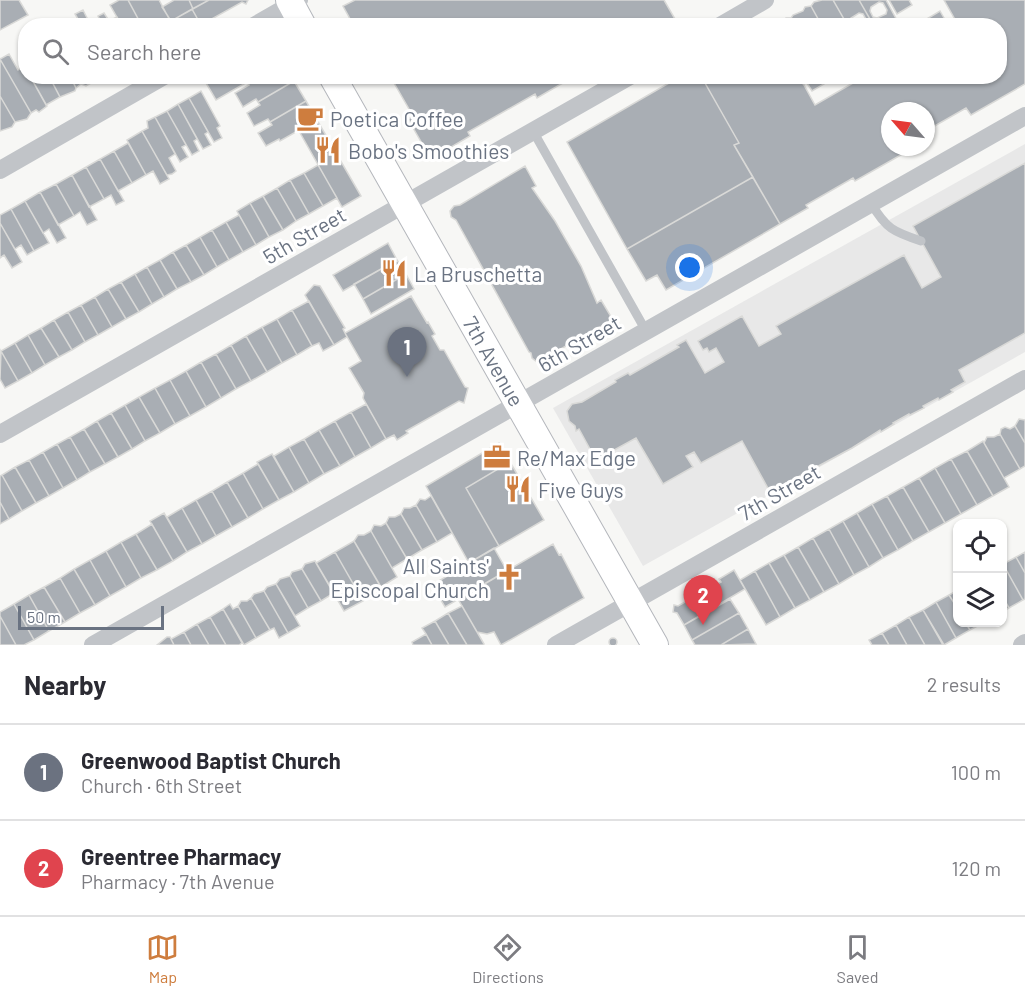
<!DOCTYPE html>
<html lang="en">
<head>
<meta charset="utf-8">
<style>
  :root { --surface:#fff; --page:#f7f7f7; --text:#2b2b33; --muted:#7c7c81; --line:#e1e1e2; --accent:#ce7d3e }
  body { margin:0; font-family:Barlow,sans-serif; background:var(--page); color:var(--text) }
  .controls { position:absolute; right:18px; bottom:18px; display:grid; overflow:hidden; border-radius:12px; box-shadow:0 2px 4px #0004 }
  .controls button { width:54px; height:54px; display:grid; place-items:center; padding:0; border:0; border-bottom:2px solid var(--line); background:var(--surface); color:var(--text); font:30px sans-serif }
  .compass { position:absolute; left:881px; top:102px; width:54px; height:54px; border-radius:50%; background:var(--surface); box-shadow:0 2px 4px #0004; rotate:298deg }
  .scale { position:absolute; left:18px; bottom:15px; width:146px; box-sizing:border-box; padding-left:6px; border:3px solid #6a7382; border-top:0; font-size:16px; line-height:21px; white-space:nowrap; color:#6a7382; -webkit-text-stroke:4px #fff; paint-order:stroke }
  .you { position:absolute; left:690px; top:268px; width:21px; height:21px; margin:-15px; border:4px solid #fff; border-radius:50%; background:#1a73e8; box-shadow:0 0 0 9px #1a73e833 }
  .badge { display:grid; place-items:center; width:39px; height:39px; border-radius:50%; background:var(--accent); color:#fff; font-size:20px; font-weight:700 }
  .pin { position:absolute; translate:-50% -50px; filter:drop-shadow(0 2px 3px #0008) }
  .pin::after { content:''; position:absolute; top:32px; width:21px; height:18px; background:inherit; clip-path:polygon(0 0,100% 0,50% 100%) }
  .list { margin:0; padding:0; list-style:none }
  h2 { display:flex; justify-content:space-between; align-items:center; height:78px; margin:0; padding:0 24px; font-size:26px }
  h2 small { font-size:20px; font-weight:400; color:var(--muted) }
  .list li { display:grid; grid-template-columns:39px 1fr auto; gap:18px; align-items:center; box-sizing:border-box; height:96px; padding:0 24px; border-top:2px solid var(--line) }
  .list b { display:block; font-size:22px; white-space:nowrap }
  .list p { margin:0; font-size:20px; white-space:nowrap; color:var(--muted) }
  .list em { font-size:20px; font-style:normal; color:var(--muted) }
  .icon { flex:none; width:33px; height:33px; fill:none; stroke:currentColor; stroke-width:2; stroke-linecap:round; stroke-linejoin:round }
  .map { position:relative; flex:none; width:1025px; height:645px; overflow:hidden }
  .search { position:absolute; background:var(--surface); box-shadow:0 2px 4px #0004; left:18px; right:18px; top:18px; height:66px; display:flex; align-items:center; gap:15px; box-sizing:border-box; padding:0 21px; border-radius:24px; color:var(--muted); font-size:22px }
  .sheet { height:270px; background:var(--surface) }
  nav { display:flex; justify-content:space-around; align-items:center; box-sizing:border-box; height:84px; border-top:2px solid var(--line); background:var(--surface); font-size:16px; color:var(--muted) }
  nav a { display:grid; justify-items:center; gap:3px }
  nav .on { color:var(--accent) }
  .map>svg:first-child { display:block }
</style>
</head>
<body>
<div class="map">
<svg width="1025" height="645" viewBox="0 0 1025 645">
  <rect width="100%" height="100%" fill="#f7f7f5"/>
  <path fill="#e8e8e8" d="M 1025,144 L 1025,352 L 643,566 L 553,408 Z"/>
  <path fill="#a9aeb4" stroke="#d9d9d7" stroke-width="1.5" fill-rule="evenodd" d="M 0,0 L 19,0 L 28,15 L 0,30 Z
    M 119,0 L 128,0 L 142,26 L 122,26 L 110,5 Z
    M 128,0 L 159,0 L 173,26 L 142,26 Z
    M 174,0 L 189,0 L 193,9 L 171,21 L 162,7 Z
    M 189,0 L 209,0 L 193,9 Z
    M 209,0 L 248,0 L 246,4 L 242,2 L 201,25 L 192,9 Z
    M 355,0 L 664,0 L 675,19 L 664,26 L 354,26 L 343,6 Z
    M 822,0 L 833,0 L 848,26 L 822,26 L 811,6 L 814,2 Z
    M 833,0 L 859,0 L 874,26 L 865,26 L 867,21 L 863,14 L 859,13 L 851,18 L 850,22 L 852,26 L 848,26 Z
    M 859,0 L 886,0 L 900,26 L 874,26 ZM 879,2 L 883,3 L 887,10 L 886,14 L 877,18 L 873,17 L 870,11 L 871,7 Z
    M 889,0 L 909,0 L 912,5 L 897,14 Z
    M 944,0 L 1025,0 L 1025,84 L 971,115 L 966,108 L 926,131 L 926,111 L 890,111 L 890,147 L 915,147 L 855,181 L 853,178 L 806,205 L 808,208 L 780,224 L 734,145 L 739,143 L 701,76 L 799,76 L 815,105 L 865,76 L 1000,76 L 1000,26 L 954,26 L 957,23 Z
    M 811,6 L 822,26 L 796,26 L 791,18 L 793,15 L 803,11 L 805,7 Z
    M 192,9 L 201,25 L 173,26 L 171,21 Z
    M 83,10 L 91,26 L 82,26 L 75,14 Z
    M 940,11 L 948,25 L 928,26 L 925,20 Z
    M 104,13 L 109,21 L 117,17 L 122,26 L 103,26 L 98,16 Z
    M 786,18 L 791,18 L 796,26 L 774,26 L 780,24 Z
    M 71,19 L 74,26 L 62,26 L 62,24 Z
    M 925,20 L 928,26 L 914,26 Z
    M 9,54 L 18,70 L 24,66 L 26,76 L 30,76 L 47,106 L 39,112 L 36,110 L 31,113 L 0,59 Z
    M 0,59 L 31,113 L 27,119 L 15,122 L 0,96 Z
    M 30,76 L 49,76 L 60,97 L 46,105 Z
    M 49,76 L 70,76 L 76,88 L 75,91 L 60,97 Z
    M 70,76 L 91,76 L 92,78 L 91,83 L 86,86 L 81,84 L 76,88 Z
    M 217,76 L 241,76 L 244,84 L 216,100 L 206,83 Z
    M 292,76 L 294,81 L 258,102 L 256,99 L 243,107 L 235,93 L 249,85 L 247,82 L 256,76 Z
    M 390,76 L 575,76 L 537,98 L 535,94 L 468,132 L 470,136 L 431,159 L 408,119 L 413,116 Z
    M 681,76 L 701,76 L 739,143 L 734,145 L 753,177 L 627,249 L 567,142 Z
    M 799,76 L 820,76 L 824,84 L 812,91 L 807,83 L 803,84 Z
    M 294,81 L 306,101 L 270,122 L 268,119 L 254,126 L 247,113 L 260,105 L 258,102 Z
    M 201,91 L 220,126 L 217,128 L 222,138 L 214,142 L 189,98 Z
    M 0,96 L 15,122 L 12,127 L 0,131 Z
    M 189,98 L 208,132 L 205,134 L 211,145 L 203,149 L 178,104 Z
    M 306,101 L 317,120 L 280,141 L 279,139 L 266,146 L 258,133 L 272,125 L 270,122 Z
    M 178,104 L 197,139 L 194,141 L 199,151 L 192,155 L 167,111 Z
    M 167,111 L 186,145 L 182,147 L 188,157 L 180,162 L 155,117 Z
    M 155,117 L 175,154 L 169,158 L 176,171 L 172,174 L 167,175 L 142,131 L 148,128 L 147,121 Z
    M 317,120 L 361,196 L 342,207 L 299,131 Z
    M 142,131 L 169,179 L 160,184 L 153,171 L 146,175 L 127,140 Z
    M 128,143 L 146,175 L 132,183 L 114,151 Z
    M 114,151 L 132,183 L 118,191 L 100,159 Z
    M 100,159 L 124,201 L 116,205 L 111,195 L 104,199 L 86,167 Z
    M 1025,163 L 1025,333 L 959,370 L 965,382 L 951,390 L 953,392 L 939,400 L 938,398 L 923,406 L 924,408 L 910,415 L 909,414 L 893,423 L 894,424 L 881,432 L 880,430 L 852,448 L 770,492 L 742,441 L 701,463 L 694,452 L 686,456 L 693,467 L 663,484 L 636,438 L 596,460 L 579,429 L 576,431 L 575,426 L 569,421 L 567,411 L 572,404 L 582,402 L 616,382 L 615,380 L 628,373 L 630,375 L 679,347 L 677,345 L 686,340 L 705,373 L 724,362 L 716,348 L 709,352 L 707,348 L 703,350 L 698,341 L 742,316 L 759,346 L 781,334 L 776,326 L 904,255 L 922,288 L 941,277 L 913,226 Z
    M 318,165 L 337,198 L 323,206 L 304,173 Z
    M 525,166 L 536,186 L 532,188 L 555,221 L 581,266 L 597,303 L 601,300 L 613,320 L 546,357 L 543,361 L 537,362 L 532,358 L 531,353 L 529,352 L 456,220 L 451,217 L 450,211 L 454,206 L 460,205 Z
    M 86,167 L 104,199 L 89,207 L 72,175 Z
    M 304,173 L 323,206 L 309,214 L 290,180 Z
    M 72,175 L 97,220 L 87,225 L 80,212 L 74,216 L 56,184 Z
    M 753,177 L 780,224 L 666,290 L 657,275 L 646,281 L 627,249 Z
    M 290,180 L 309,214 L 296,221 L 277,188 Z
    M 56,184 L 74,216 L 58,225 L 40,192 Z
    M 277,188 L 296,221 L 283,230 L 263,196 Z
    M 40,192 L 66,238 L 57,243 L 49,229 L 43,233 L 25,201 Z
    M 263,196 L 283,230 L 269,237 L 250,203 Z
    M 25,201 L 49,243 L 34,251 L 11,209 Z
    M 250,203 L 269,237 L 256,245 L 237,211 Z
    M 11,209 L 34,251 L 27,255 L 21,245 L 15,249 L 0,223 L 0,215 Z
    M 239,215 L 256,245 L 243,252 L 226,222 Z
    M 226,222 L 243,252 L 229,260 L 212,230 Z
    M 0,223 L 22,262 L 12,268 L 4,255 L 0,258 Z
    M 212,230 L 229,260 L 217,267 L 200,237 Z
    M 200,237 L 217,267 L 204,275 L 186,245 Z
    M 388,243 L 397,260 L 343,291 L 333,275 Z
    M 186,245 L 204,275 L 191,282 L 173,252 Z
    M 173,252 L 191,282 L 177,289 L 160,260 Z
    M 160,260 L 177,289 L 164,297 L 147,267 Z
    M 397,260 L 406,274 L 363,299 L 354,284 Z
    M 147,267 L 164,297 L 152,304 L 135,274 Z
    M 135,274 L 152,304 L 139,312 L 121,282 Z
    M 406,274 L 414,289 L 371,314 L 363,299 Z
    M 121,282 L 139,312 L 126,319 L 108,289 Z
    M 314,285 L 320,286 L 345,328 L 343,329 L 347,337 L 334,345 L 305,295 Z
    M 108,289 L 126,319 L 112,327 L 95,297 Z
    M 411,296 L 427,323 L 428,322 L 435,334 L 432,336 L 440,350 L 444,350 L 465,387 L 468,388 L 464,403 L 459,401 L 406,431 L 408,433 L 397,440 L 394,435 L 386,439 L 363,398 L 364,393 L 349,368 L 361,361 L 345,333 Z
    M 95,297 L 112,327 L 98,335 L 81,305 Z
    M 309,301 L 334,345 L 323,351 L 319,343 L 312,346 L 292,310 Z
    M 81,305 L 98,335 L 85,342 L 68,312 Z
    M 292,310 L 312,346 L 297,355 L 277,319 Z
    M 68,312 L 85,342 L 72,350 L 54,320 Z
    M 277,319 L 297,355 L 282,363 L 262,327 Z
    M 54,320 L 72,350 L 59,357 L 41,328 Z
    M 262,327 L 282,363 L 267,372 L 246,336 Z
    M 41,328 L 59,357 L 45,365 L 28,335 Z
    M 28,335 L 45,365 L 32,373 L 15,343 Z
    M 246,336 L 267,372 L 251,381 L 231,345 Z
    M 15,343 L 32,373 L 18,381 L 1,351 Z
    M 231,345 L 251,381 L 236,389 L 216,354 Z
    M 1,351 L 18,381 L 5,388 L 0,379 Z
    M 216,354 L 236,389 L 221,398 L 201,362 Z
    M 201,362 L 221,398 L 206,407 L 186,371 Z
    M 186,371 L 206,407 L 190,416 L 170,380 Z
    M 170,380 L 190,416 L 175,424 L 155,388 Z
    M 155,388 L 175,424 L 160,433 L 139,397 Z
    M 139,397 L 160,433 L 145,441 L 125,405 Z
    M 366,404 L 386,439 L 371,448 L 351,412 Z
    M 125,405 L 145,441 L 132,449 L 111,413 Z
    M 351,412 L 371,448 L 355,457 L 335,421 Z
    M 111,413 L 132,449 L 118,457 L 97,421 Z
    M 1019,419 L 1025,420 L 1025,443 L 1015,426 Z
    M 97,421 L 118,457 L 105,464 L 84,429 Z
    M 335,421 L 355,457 L 340,466 L 319,430 Z
    M 1015,426 L 1025,443 L 1025,466 L 1020,469 L 1000,434 L 1001,429 L 1005,427 L 1010,429 Z
    M 84,429 L 105,464 L 90,472 L 70,437 Z
    M 319,430 L 340,466 L 324,474 L 304,439 Z
    M 1000,434 L 1020,469 L 1004,478 L 984,443 L 987,437 L 994,437 Z
    M 70,437 L 90,472 L 77,480 L 57,444 Z
    M 304,439 L 324,474 L 309,483 L 289,447 Z
    M 983,441 L 1009,487 L 993,496 L 967,451 Z
    M 499,443 L 510,462 L 466,488 L 499,546 L 469,563 L 426,486 Z
    M 57,444 L 77,480 L 63,488 L 43,452 Z
    M 289,447 L 309,483 L 294,492 L 274,456 Z
    M 967,451 L 993,496 L 977,505 L 951,459 Z
    M 43,452 L 63,488 L 49,496 L 29,460 Z
    M 272,454 L 294,492 L 279,500 L 257,462 Z
    M 951,459 L 977,505 L 961,514 L 935,468 Z
    M 29,460 L 49,496 L 36,503 L 15,467 Z
    M 510,462 L 544,520 L 499,546 L 466,488 Z
    M 258,464 L 279,500 L 263,509 L 243,473 Z
    M 15,467 L 36,503 L 22,511 L 2,475 Z
    M 935,468 L 961,514 L 945,523 L 919,478 Z
    M 243,473 L 263,509 L 248,518 L 227,482 Z
    M 2,475 L 22,511 L 9,519 L 0,502 L 0,476 Z
    M 919,478 L 945,523 L 929,532 L 903,487 Z
    M 227,482 L 248,518 L 232,527 L 212,491 Z
    M 903,487 L 929,532 L 913,541 L 887,496 Z
    M 212,491 L 232,527 L 216,536 L 196,500 Z
    M 431,496 L 452,533 L 437,542 L 416,505 L 420,499 L 425,500 Z
    M 887,496 L 913,541 L 898,550 L 872,504 Z
    M 196,500 L 216,536 L 202,544 L 182,508 Z
    M 0,502 L 9,519 L 0,524 Z
    M 872,504 L 898,550 L 883,558 L 857,513 Z
    M 416,505 L 437,542 L 422,550 L 401,514 L 404,508 L 410,508 Z
    M 182,508 L 202,544 L 187,552 L 167,517 Z
    M 164,513 L 187,552 L 173,561 L 150,521 Z
    M 857,513 L 883,558 L 869,567 L 843,521 Z
    M 401,514 L 422,550 L 407,559 L 386,523 L 389,517 L 395,517 Z
    M 843,521 L 869,567 L 854,575 L 829,529 Z
    M 386,523 L 407,559 L 392,568 L 371,531 L 374,525 L 381,526 Z
    M 152,524 L 173,561 L 157,570 L 136,534 Z
    M 829,529 L 854,575 L 839,584 L 813,538 Z
    M 371,531 L 397,577 L 381,587 L 354,541 L 358,535 L 364,535 Z
    M 136,534 L 157,570 L 141,578 L 121,542 Z
    M 813,538 L 839,584 L 824,592 L 798,547 Z
    M 354,541 L 382,589 L 363,601 L 335,552 Z
    M 121,542 L 141,578 L 126,587 L 106,551 Z
    M 553,544 L 559,555 L 561,554 L 584,598 L 501,645 L 494,632 L 487,634 L 477,632 L 458,599 Z
    M 798,547 L 824,592 L 810,600 L 784,555 Z
    M 494,548 L 507,571 L 445,607 L 432,585 Z
    M 106,551 L 126,587 L 110,596 L 90,560 Z
    M 335,552 L 363,601 L 344,611 L 316,563 Z
    M 1025,552 L 1025,573 L 1016,557 Z
    M 784,555 L 810,600 L 795,608 L 769,563 Z
    M 1016,557 L 1025,573 L 1025,599 L 1023,600 L 1003,564 Z
    M 90,560 L 110,596 L 95,605 L 74,569 Z
    M 315,561 L 334,593 L 321,601 L 302,569 L 305,564 Z
    M 769,563 L 795,608 L 780,617 L 755,571 Z
    M 1003,564 L 1023,600 L 1009,608 L 1002,596 Z
    M 74,569 L 95,605 L 80,613 L 60,578 Z
    M 302,569 L 321,601 L 308,608 L 290,576 L 292,572 Z
    M 734,570 L 745,589 L 684,625 L 677,613 L 673,612 L 674,605 L 678,606 L 703,592 L 704,587 L 710,584 L 714,586 L 721,582 L 719,579 Z
    M 755,571 L 780,617 L 766,625 L 740,580 Z
    M 290,576 L 308,608 L 295,616 L 276,584 L 280,579 Z
    M 60,578 L 80,613 L 65,622 L 44,587 Z
    M 276,584 L 300,626 L 288,633 L 264,591 L 267,587 Z
    M 44,587 L 65,622 L 49,631 L 29,595 Z
    M 958,590 L 958,609 L 949,595 Z
    M 264,591 L 288,633 L 279,638 L 274,628 L 270,630 L 251,598 L 254,594 Z
    M 29,595 L 49,631 L 34,640 L 14,604 Z
    M 949,595 L 958,609 L 958,622 L 965,622 L 970,630 L 956,638 L 936,602 Z
    M 1002,596 L 1009,608 L 1002,612 Z
    M 251,598 L 270,630 L 256,638 L 238,606 L 241,601 L 247,601 Z
    M 730,599 L 739,613 L 692,640 L 684,625 Z
    M 936,602 L 956,638 L 944,645 L 923,610 Z
    M 14,604 L 34,640 L 24,645 L 16,645 L 0,616 L 0,612 Z
    M 230,604 L 233,609 L 238,606 L 256,638 L 244,645 L 223,609 Z
    M 462,606 L 484,644 L 483,645 L 467,645 L 448,613 Z
    M 223,609 L 242,643 L 239,645 L 226,645 L 210,617 Z
    M 923,610 L 943,645 L 925,645 L 909,617 Z
    M 448,613 L 467,645 L 449,645 L 435,621 Z
    M 739,613 L 748,629 L 721,645 L 695,645 L 692,640 Z
    M 0,616 L 16,645 L 0,645 Z
    M 210,617 L 226,645 L 209,645 L 197,624 Z
    M 909,617 L 925,645 L 907,645 L 896,625 Z
    M 435,621 L 449,645 L 432,645 L 426,634 L 422,628 Z
    M 965,622 L 983,622 L 983,623 L 970,630 Z
    M 197,624 L 209,645 L 191,645 L 184,632 Z
    M 896,625 L 907,645 L 889,645 L 882,633 Z
    M 748,629 L 756,644 L 721,645 Z
    M 184,632 L 191,645 L 174,645 L 171,639 Z
    M 882,633 L 889,645 L 872,645 L 869,640 Z
    M 426,634 L 432,645 L 413,645 L 412,642 Z
    M 167,637 L 170,637 L 174,645 L 157,645 Z
    M609 642a4 4 0 1 1 8 0a4 4 0 1 1-8 0Z"/>
  <g fill="none" stroke-linecap="round" stroke-linejoin="round">
    <defs>
      <path id="secondary" d="M 289,0 L 303,26
        M 332,76 L 655,645"/>
    </defs>
    <use href="#secondary" stroke="#b4b7bc" stroke-width="28"/>
    <path stroke="#c1c4c8" stroke-width="9" d="M 533,131 L 646,331
      M 871,203 C 886,229 894,232 921,241"/>
    <path stroke="#c1c4c8" stroke-width="18" d="M 254,26 L 299,0
      M 720,26 L 765,0
      M 0,170 L 164,76
      M 0,434 L 630,76
      M 93,645 L 1025,116
      M 556,645 L 1025,379
      M 1022,645 L 1025,643"/>
    <use href="#secondary" stroke="#fff" stroke-width="26"/>
  </g>
  <defs>
    <symbol id="cafe-bare" viewBox="-9 -9 18 18"><path d="M-5.5-4.5H6V0H3Q3 3.5 0 3.5H-2.5Q-5.5 3.5-5.5 0ZM3-3.2v2h1.7v-2ZM-6 4.5H4V6H-6Z" fill="#ce7d3e" stroke="#fff" stroke-width="2.5" paint-order="stroke"/></symbol>
    <symbol id="restaurant-bare" viewBox="-9 -9 18 18"><path d="M-5-6h1v4h1v-4h1v4h1v-4h1v5L-1.5 .5V6h-2V.5L-5-1ZM5-6V6H3V1.5H1.5Q1.5-4 5-6Z" fill="#ce7d3e" stroke="#fff" stroke-width="2.5" paint-order="stroke"/></symbol>
    <symbol id="office-bare" viewBox="-9 -9 18 18"><path d="M-6-3h4V-5.5h4V-3h4V5H-6ZM-1-4.5V-3h2v-1.5ZM-6 0V1H6V0Z" fill="#ce7d3e" stroke="#fff" stroke-width="2.5" paint-order="stroke"/></symbol>
    <symbol id="church-bare" viewBox="-9 -9 18 18"><path d="M-1.2-6h2.4v3.5h3.3v2.4h-3.3V6h-2.4V-.1h-3.3v-2.4h3.3Z" fill="#ce7d3e" stroke="#fff" stroke-width="2.5" paint-order="stroke"/></symbol>
  </defs>
  <g fill-rule="evenodd">
    <use href="#cafe-bare" x="291" y="99" width="38" height="38"/>
    <use href="#restaurant-bare" x="309" y="131" width="38" height="38"/>
    <use href="#restaurant-bare" x="375" y="254" width="38" height="38"/>
    <use href="#office-bare" x="478" y="438" width="38" height="38"/>
    <use href="#restaurant-bare" x="499" y="470" width="38" height="38"/>
    <use href="#church-bare" x="490" y="558" width="38" height="38"/>
  </g>
  <g text-anchor="middle" dominant-baseline="central" stroke-width="6" stroke-linejoin="round" paint-order="stroke">
    <g font-size="21" fill="#6a7382" stroke="#fff" text-anchor="start">
      <text x="330" y="118">Poetica Coffee</text>
      <text x="348" y="150">Bobo's Smoothies</text>
      <text x="414" y="273">La Bruschetta</text>
      <text x="517" y="457">Re/Max Edge</text>
      <text x="538" y="489">Five Guys</text>
      <text x="489" y="565" text-anchor="end">All Saints'<tspan x="489" dy="24">Episcopal Church</tspan></text>
    </g>
    <g font-size="21" fill="#6a7382" stroke="#fff">
      <text transform="translate(304 235) rotate(-30)">5th Street</text>
      <text transform="translate(579 343) rotate(-30)">6th Street</text>
      <text transform="translate(494 361) rotate(60)">7th Avenue</text>
      <text transform="translate(779 492) rotate(-30)">7th Street</text>
    </g>
  </g>
</svg>
<div class="controls">
<button><svg class="icon" aria-label="locate" viewBox="0 0 24 24"><circle cx="12" cy="12" r="6"/><path d="M12 2v4M12 18v4M2 12h4M18 12h4"/></svg></button>
<button><svg class="icon" aria-label="layers" viewBox="0 0 24 24"><path d="M12 4l9 5-9 5-9-5zM3 14l9 5 9-5"/></svg></button>
</div>
<svg class="compass" viewBox="-18 -18 36 36"><path d="M0-13l5 13h-10z" fill="#e53935"/><path d="M0 13l5-13h-10z" fill="#7c7c81"/></svg>
<div class="scale">50 m</div>
<div class="you"></div>
<div class="pin badge" style="left:407px;top:377px;background:#6b7280">1</div>
<div class="pin badge" style="left:703px;top:625px;background:#e0444e">2</div>
<div class="search"><svg class="icon" aria-label="search" viewBox="0 0 24 24"><circle cx="10" cy="10" r="6"/><path d="M15 15l6 6"/></svg>Search here</div>
</div>
<section class="sheet">
<h2>Nearby<small>2 results</small></h2>
<ul class="list">
<li><span class="badge" style="background:#6b7280">1</span><div><b>Greenwood Baptist Church</b><p>Church · 6th Street</p></div><em>100 m</em></li>
<li><span class="badge" style="background:#e0444e">2</span><div><b>Greentree Pharmacy</b><p>Pharmacy · 7th Avenue</p></div><em>120 m</em></li>
</ul>
</section>
<nav>
<a class="on"><svg class="icon" aria-label="map" viewBox="0 0 24 24"><path d="M3 6l6-2 6 2 6-2v14l-6 2-6-2-6 2zM9 4v14M15 6v14"/></svg>Map</a>
<a><svg class="icon" aria-label="directions" viewBox="0 0 24 24"><path d="M12 3l9 9-9 9-9-9zM9 14v-3h6M13 9l2 2-2 2"/></svg>Directions</a>
<a><svg class="icon" aria-label="saved" viewBox="0 0 24 24"><path d="M7 4h10v16l-5-4-5 4z"/></svg>Saved</a>
</nav>
</body>
</html>
